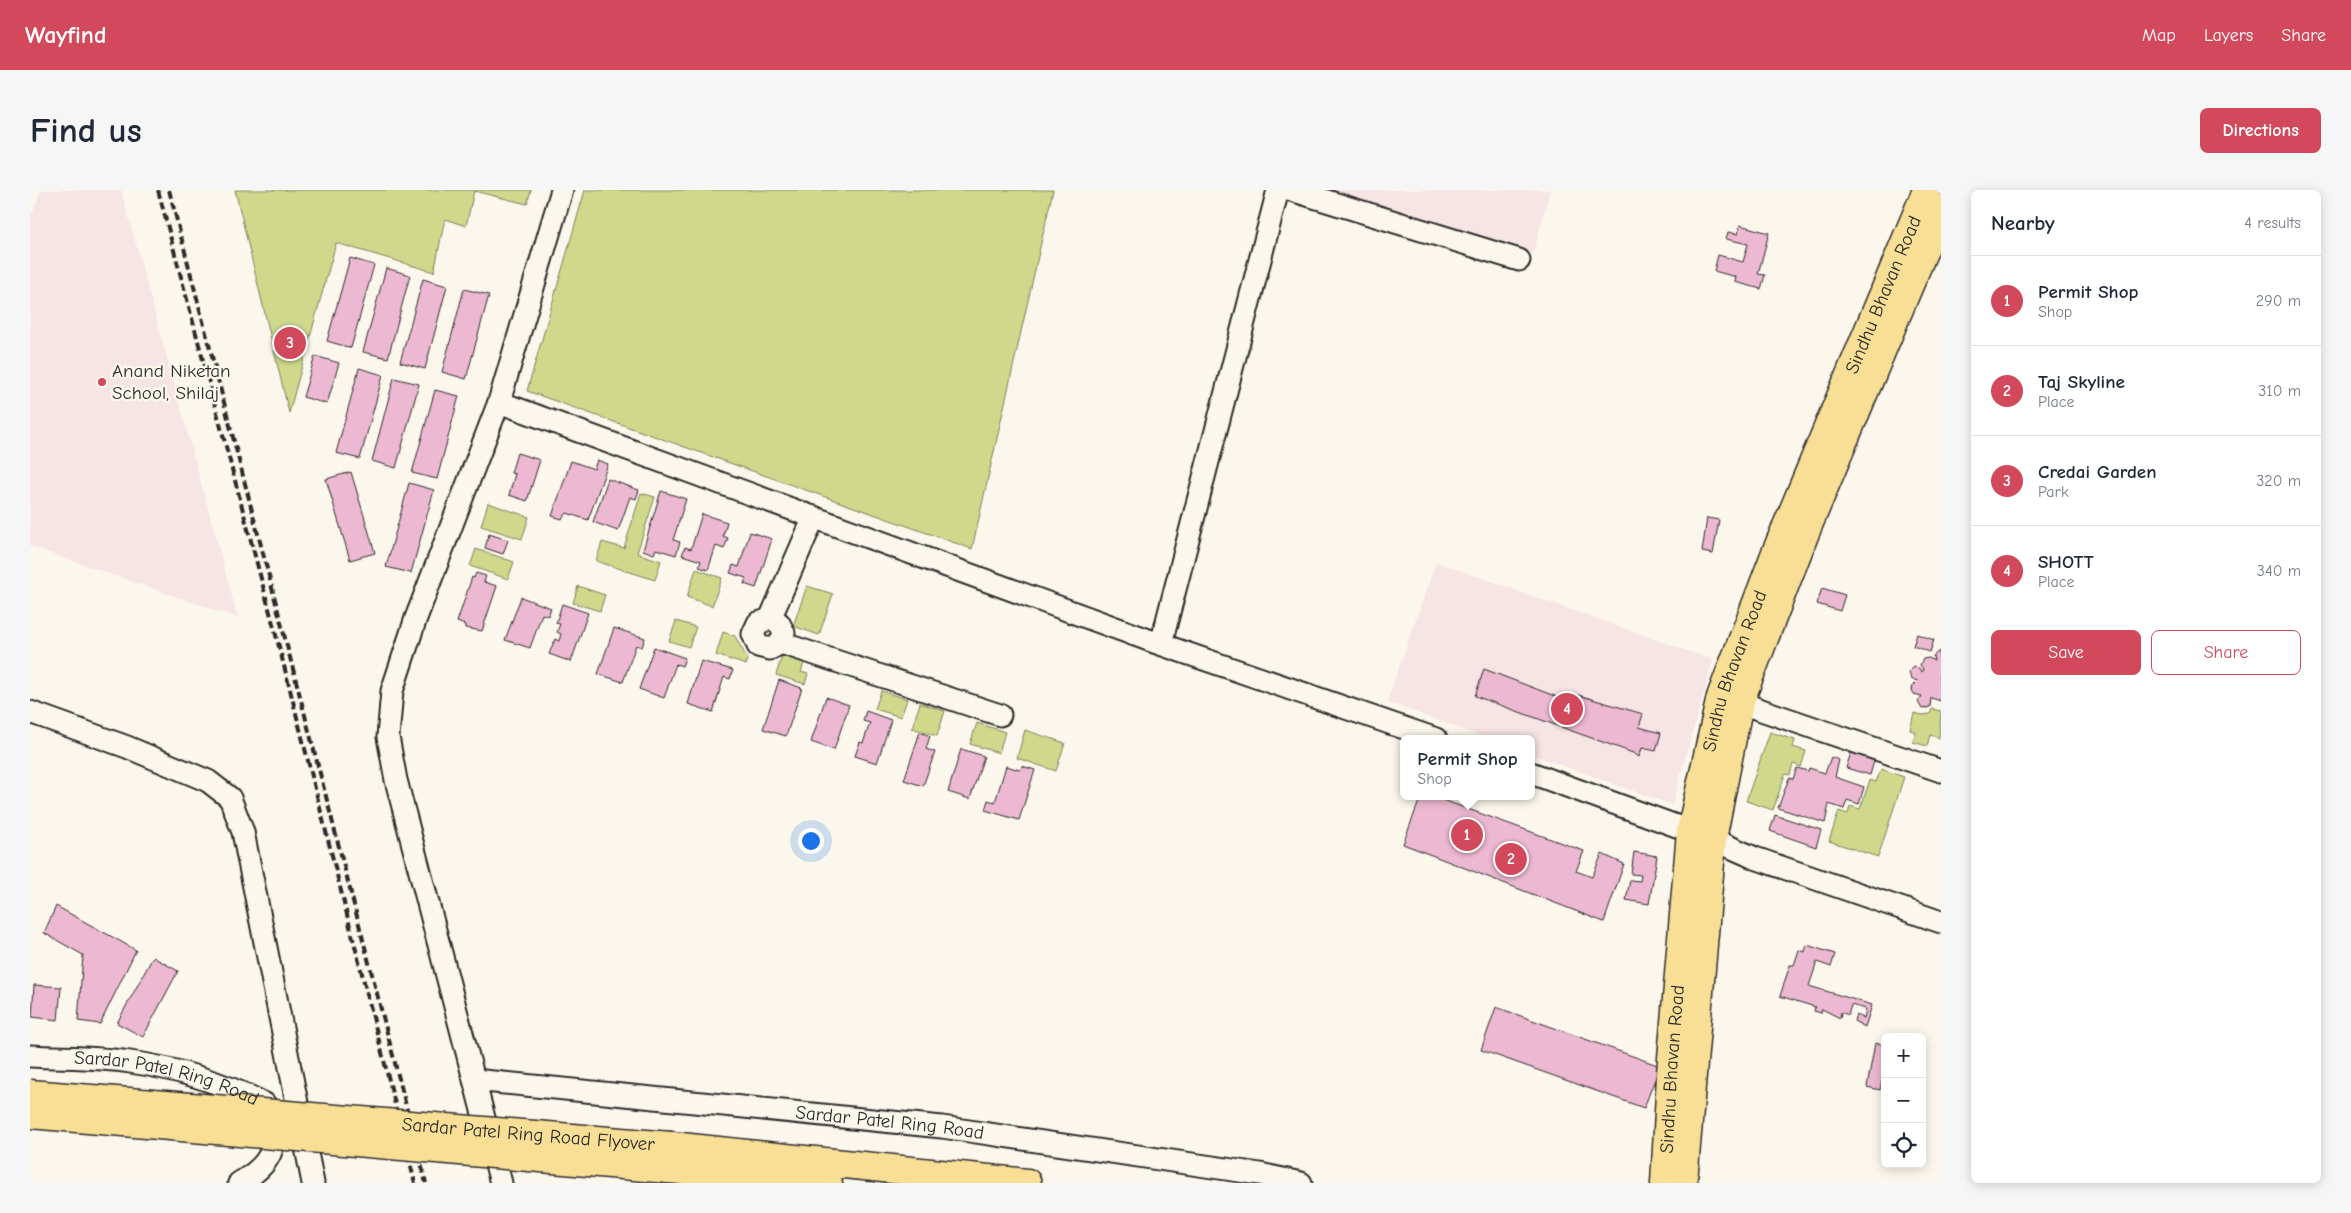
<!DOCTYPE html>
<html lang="en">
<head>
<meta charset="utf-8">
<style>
  :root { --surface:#fff; --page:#f6f6f7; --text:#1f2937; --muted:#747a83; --line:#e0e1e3; --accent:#d1495b }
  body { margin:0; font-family:"Comic Neue",sans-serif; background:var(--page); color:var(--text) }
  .controls { position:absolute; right:15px; bottom:15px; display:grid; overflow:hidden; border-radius:8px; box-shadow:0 2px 12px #0003 }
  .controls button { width:45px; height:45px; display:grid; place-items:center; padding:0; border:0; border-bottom:1px solid var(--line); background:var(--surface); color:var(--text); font:25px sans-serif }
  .you { position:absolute; left:780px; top:650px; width:18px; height:18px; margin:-12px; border:4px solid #fff; border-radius:50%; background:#1a73e8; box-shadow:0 0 0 8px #1a73e833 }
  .badge { display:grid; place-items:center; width:32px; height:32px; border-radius:50%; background:var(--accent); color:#fff; font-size:16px; font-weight:700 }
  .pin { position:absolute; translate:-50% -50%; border:2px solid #fff; box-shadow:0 1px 5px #0006 }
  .popup { position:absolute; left:1370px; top:545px; width:135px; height:65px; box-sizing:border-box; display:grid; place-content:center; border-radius:8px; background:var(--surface); filter:drop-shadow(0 1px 4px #0005); font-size:16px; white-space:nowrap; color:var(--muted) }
  .popup b { font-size:19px; color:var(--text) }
  .popup::after { content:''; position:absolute; left:50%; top:100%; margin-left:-10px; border:10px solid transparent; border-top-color:var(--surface) }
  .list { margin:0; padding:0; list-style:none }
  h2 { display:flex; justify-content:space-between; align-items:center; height:65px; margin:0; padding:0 20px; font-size:21px }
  h2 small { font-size:16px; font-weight:400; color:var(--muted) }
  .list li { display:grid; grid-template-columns:32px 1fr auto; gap:15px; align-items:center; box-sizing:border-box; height:90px; padding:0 20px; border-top:1px solid var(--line) }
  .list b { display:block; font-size:19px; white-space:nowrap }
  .list p { margin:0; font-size:16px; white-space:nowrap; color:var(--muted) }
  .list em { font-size:16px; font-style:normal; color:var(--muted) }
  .actions { display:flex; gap:10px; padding:15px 20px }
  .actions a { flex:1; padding:11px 0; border:1px solid var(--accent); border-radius:8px; text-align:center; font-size:18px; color:var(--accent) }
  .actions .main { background:var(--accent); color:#fff }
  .icon { flex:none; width:28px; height:28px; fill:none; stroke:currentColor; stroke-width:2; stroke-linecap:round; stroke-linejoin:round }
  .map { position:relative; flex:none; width:1911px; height:993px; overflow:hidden; border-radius:8px }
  header { display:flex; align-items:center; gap:30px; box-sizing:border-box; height:70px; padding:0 25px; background:var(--accent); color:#fff }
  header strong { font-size:24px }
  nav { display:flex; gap:28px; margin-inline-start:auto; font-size:18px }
  .intro { display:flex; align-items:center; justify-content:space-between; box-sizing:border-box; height:120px; padding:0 30px }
  h1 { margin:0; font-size:35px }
  .button { padding:12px 22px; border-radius:8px; background:var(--accent); color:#fff; font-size:18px; font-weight:700 }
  main { display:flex; gap:30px; padding:0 30px }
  aside { flex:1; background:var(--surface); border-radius:8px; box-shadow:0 2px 12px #0003 }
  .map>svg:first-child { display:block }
</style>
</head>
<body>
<header>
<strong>Wayfind</strong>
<nav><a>Map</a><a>Layers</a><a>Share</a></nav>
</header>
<div class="intro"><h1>Find us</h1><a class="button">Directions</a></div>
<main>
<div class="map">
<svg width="1911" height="993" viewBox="0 0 1911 993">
  <rect width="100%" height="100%" fill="#fbf7ec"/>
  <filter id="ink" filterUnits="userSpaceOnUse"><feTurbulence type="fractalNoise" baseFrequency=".02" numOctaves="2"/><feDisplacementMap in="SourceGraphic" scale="10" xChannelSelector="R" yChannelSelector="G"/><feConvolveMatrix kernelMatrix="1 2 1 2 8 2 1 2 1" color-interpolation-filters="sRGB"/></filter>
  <g filter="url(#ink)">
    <path fill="#f7e4e4" d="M 11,0 L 91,0 L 208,428 L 0,356 L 0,29 Z
      M 1296,0 L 1520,0 L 1503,64 Z
      M 1406,372 L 1683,470 L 1642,615 L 1501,564 L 1501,549 L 1459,549 L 1357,512 Z"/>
    <path fill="#ced98c" stroke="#7c825c" d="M 205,0 L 501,0 L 497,14 L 444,1 L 436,36 L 415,29 L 404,82 L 306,53 L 259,223 Z
      M 555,0 L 1023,0 L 942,359 L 497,201 Z
      M 611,303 L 625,307 L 607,363 L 631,371 L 625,390 L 566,371 L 572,352 L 594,358 Z
      M 458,313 L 499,327 L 492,349 L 451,336 Z
      M 446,359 L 484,372 L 478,389 L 440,376 Z
      M 666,379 L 692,388 L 682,416 L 657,407 Z
      M 548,396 L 575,405 L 570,421 L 543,413 Z
      M 777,396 L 803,404 L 789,445 L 763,436 Z
      M 646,431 L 666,437 L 659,457 L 639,451 Z
      M 693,442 L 705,446 L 718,470 L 716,475 L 686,465 Z
      M 753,463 L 775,470 L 771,482 L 778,484 L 775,494 L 746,485 Z
      M 851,501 L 877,509 L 871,527 L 845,519 Z
      M 890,513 L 915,521 L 907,546 L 882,538 Z
      M 1902,519 L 1911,521 L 1909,548 L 1900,545 L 1897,556 L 1883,552 L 1886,542 L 1880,540 L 1884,523 L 1893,525 L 1900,524 Z
      M 947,533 L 975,542 L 969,563 L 940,554 Z
      M 995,540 L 1035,553 L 1026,581 L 987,568 Z
      M 1740,542 L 1765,550 L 1763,557 L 1776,561 L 1771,577 L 1763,574 L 1760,585 L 1755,584 L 1743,620 L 1716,611 Z
      M 1851,579 L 1874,587 L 1848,667 L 1799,651 L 1809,621 L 1818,624 L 1820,616 L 1830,619 L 1840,590 L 1846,592 Z"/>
    <path fill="#edb8d1" stroke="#2b2b2b" d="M 1710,35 L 1739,43 L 1728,84 L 1735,85 L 1731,99 L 1705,92 L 1706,87 L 1684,81 L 1688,65 L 1713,72 L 1718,54 L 1696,49 L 1698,42 L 1708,44 Z
      M 320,68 L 344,75 L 321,158 L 297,151 Z
      M 356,78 L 380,85 L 358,168 L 333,162 Z
      M 393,89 L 417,96 L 395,179 L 370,172 Z
      M 434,99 L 459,105 L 436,189 L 412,182 Z
      M 285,166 L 309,173 L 297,214 L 273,207 Z
      M 329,178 L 353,185 L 330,269 L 306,263 Z
      M 364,188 L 389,194 L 366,278 L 342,271 Z
      M 405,200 L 429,206 L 407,289 L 382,283 Z
      M 487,263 L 510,270 L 497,311 L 479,305 L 485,284 L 481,283 Z
      M 567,270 L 578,274 L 558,330 L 537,323 L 532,329 L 522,326 L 541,271 L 564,279 Z
      M 321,282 L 345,363 L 320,370 L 296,289 Z
      M 578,289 L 609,300 L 606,309 L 600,307 L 588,341 L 563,332 Z
      M 379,293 L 404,300 L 381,383 L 356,377 Z
      M 631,301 L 656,309 L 643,350 L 650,352 L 646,365 L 626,359 L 624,364 L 613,360 Z
      M 672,324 L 697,332 L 693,346 L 698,348 L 694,359 L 686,356 L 678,380 L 669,377 L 671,371 L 652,365 L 655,357 L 661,359 Z
      M 1677,328 L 1689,330 L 1683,364 L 1672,362 Z
      M 720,342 L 742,349 L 726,398 L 714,394 L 716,388 L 700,383 L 703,375 L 709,377 Z
      M 459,344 L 478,350 L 473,364 L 455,358 Z
      M 446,383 L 456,386 L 454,392 L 467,396 L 452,441 L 435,438 L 435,435 L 427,432 L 442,387 L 444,388 Z
      M 1792,398 L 1815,405 L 1810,421 L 1787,414 Z
      M 491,407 L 521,418 L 518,426 L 512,424 L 500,458 L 475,450 Z
      M 532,414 L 558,423 L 541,472 L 519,464 L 525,449 L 529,451 L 531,444 L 527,442 L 530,434 L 526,433 Z
      M 584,438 L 615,448 L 612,457 L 606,455 L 593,492 L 568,484 Z
      M 1887,444 L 1904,450 L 1900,462 L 1883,456 Z
      M 624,457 L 655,468 L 652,476 L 646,474 L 634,508 L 609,499 Z
      M 1909,461 L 1911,511 L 1901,508 L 1900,517 L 1892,519 L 1888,512 L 1892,506 L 1884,504 L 1882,500 L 1883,496 L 1888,491 L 1881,489 L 1879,482 L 1884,477 L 1889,478 L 1892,482 L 1893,479 L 1890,475 L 1893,469 L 1899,468 L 1904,471 L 1903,466 Z
      M 671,471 L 703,480 L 700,489 L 694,487 L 683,522 L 658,514 Z
      M 1454,479 L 1543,513 L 1545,504 L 1613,524 L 1609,537 L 1631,543 L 1626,561 L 1612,558 L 1609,567 L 1603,563 L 1445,506 Z
      M 749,490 L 772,498 L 756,546 L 733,539 Z
      M 796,507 L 819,515 L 804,560 L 781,552 Z
      M 836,521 L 861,530 L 847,573 L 825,566 L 830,552 L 833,553 L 840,533 L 833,531 Z
      M 890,542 L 900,546 L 896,559 L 905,562 L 893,596 L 874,590 Z
      M 1823,557 L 1846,564 L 1840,585 L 1816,578 Z
      M 931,559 L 954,566 L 940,609 L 918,602 Z
      M 1801,567 L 1809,570 L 1805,587 L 1834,597 L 1829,614 L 1817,610 L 1814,619 L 1799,614 L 1795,633 L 1748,618 L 1759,588 L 1763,589 L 1767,578 L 1778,581 L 1779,578 L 1795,583 Z
      M 976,576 L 990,580 L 992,576 L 1005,580 L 989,630 L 955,620 L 958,610 L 965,612 Z
      M 1391,606 L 1402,606 L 1554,661 L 1546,681 L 1562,687 L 1572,664 L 1594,674 L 1574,732 L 1373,654 Z
      M 1745,625 L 1791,640 L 1786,657 L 1740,641 Z
      M 1604,662 L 1627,666 L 1619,714 L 1596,710 L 1600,690 L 1610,691 L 1611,685 L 1601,684 Z
      M 26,716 L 106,760 L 70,834 L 48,831 L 53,765 L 14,743 Z
      M 1777,755 L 1805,764 L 1801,777 L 1787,772 L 1779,796 L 1842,815 L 1835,837 L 1824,831 L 1826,825 L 1834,828 L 1836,819 L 1821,815 L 1818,825 L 1811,822 L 1810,828 L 1792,819 L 1791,823 L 1784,821 L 1785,817 L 1750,806 L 1760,775 L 1764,775 L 1769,760 L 1775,762 Z
      M 123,767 L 148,781 L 113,847 L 87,833 Z
      M 4,795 L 31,797 L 28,830 L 2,827 Z
      M 1466,817 L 1630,876 L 1614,918 L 1451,860 Z
      M 1845,853 L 1855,855 L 1855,877 L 1850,900 L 1837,897 Z"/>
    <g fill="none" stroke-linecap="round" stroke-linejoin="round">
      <defs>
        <g id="minor">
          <path d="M 1261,0 L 1489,70"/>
          <path d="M 469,212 L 1124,452 L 1406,549"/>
          <path d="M 740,429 L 749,433 L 754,443 L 751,453 L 740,459 L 728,456 L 723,444 L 728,433 L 740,429 L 784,327"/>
          <path d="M 751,453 L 970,525"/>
          <path d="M 1131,454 L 1248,0"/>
          <path d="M 1696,508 L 1911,581"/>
          <path d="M 0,522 L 97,557 L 178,591 L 200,608 L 213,642 L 283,993"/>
          <path d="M 1501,583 L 1682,649 L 1725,668 L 1911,732"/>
          <path id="s1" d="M 0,866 C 33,868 67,867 100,872 C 145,878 194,893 235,914 C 250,952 246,972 209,993"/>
          <path id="s2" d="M 444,890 L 912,937 L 1230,984 L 1271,993"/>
          <path d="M 471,993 L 366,590 L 358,547 L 362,501 L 386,428 L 469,212 L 532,0"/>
        </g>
        <g id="major">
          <path d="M 1653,991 L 1682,649 L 1709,513 L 1776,340 L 1911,19"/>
          <path id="s3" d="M 1635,993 L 1642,868 L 1661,641 L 1691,507 L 1745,365 L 1897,0"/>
        </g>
        <path id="highway" d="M 641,956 L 997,993
          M 639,979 L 798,993"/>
      </defs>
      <use href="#minor" stroke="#2b2b2b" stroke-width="25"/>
      <use href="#major" stroke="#2b2b2b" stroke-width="31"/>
      <use href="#highway" stroke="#2b2b2b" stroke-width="31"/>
      <use href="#minor" stroke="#fbf7ec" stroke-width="21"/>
      <use href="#major" stroke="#f9df96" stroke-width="28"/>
      <use href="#highway" stroke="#f9df96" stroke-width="28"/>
      <path stroke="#2b2b2b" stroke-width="4" stroke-dasharray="8 4" stroke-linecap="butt" d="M 128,0 L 251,464 L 385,993
        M 139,0 L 396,993"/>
      <defs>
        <g id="highway-bridge">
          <path id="s4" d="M 0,904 L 641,956"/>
          <path d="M 0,924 L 639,979"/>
        </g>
      </defs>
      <use href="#highway-bridge" stroke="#2b2b2b" stroke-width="31" stroke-linecap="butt"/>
      <use href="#highway-bridge" stroke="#f9df96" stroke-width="28"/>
    </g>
  </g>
  <circle fill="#d1495b" stroke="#fbf7ec" stroke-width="2" cx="72" cy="192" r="5"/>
  <g text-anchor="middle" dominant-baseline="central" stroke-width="5" stroke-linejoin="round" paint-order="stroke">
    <g font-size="19" fill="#2b2b2b" stroke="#fbf7ec">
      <text stroke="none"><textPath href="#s3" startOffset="924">Sindhu Bhavan Road</textPath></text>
      <text stroke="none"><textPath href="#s3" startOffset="519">Sindhu Bhavan Road</textPath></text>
      <text stroke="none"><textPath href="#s3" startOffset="114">Sindhu Bhavan Road</textPath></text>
      <text stroke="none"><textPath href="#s1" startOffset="139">Sardar Patel Ring Road</textPath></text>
      <text stroke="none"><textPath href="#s2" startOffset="418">Sardar Patel Ring Road</textPath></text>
      <text stroke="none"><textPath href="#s4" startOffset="500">Sardar Patel Ring Road Flyover</textPath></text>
    </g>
    <g font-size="19" fill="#2b2b2b" stroke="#fbf7ec" text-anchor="start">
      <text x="82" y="181">Anand Niketan<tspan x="82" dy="22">School, Shilaj</tspan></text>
    </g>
  </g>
</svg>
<div class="controls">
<button>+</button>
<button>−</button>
<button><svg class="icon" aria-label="locate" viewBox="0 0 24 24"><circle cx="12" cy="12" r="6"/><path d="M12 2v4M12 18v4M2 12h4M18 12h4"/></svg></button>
</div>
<div class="you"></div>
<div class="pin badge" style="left:1437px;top:645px">1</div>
<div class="popup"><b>Permit Shop</b>Shop</div>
<div class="pin badge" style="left:1481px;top:669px">2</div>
<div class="pin badge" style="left:260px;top:153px">3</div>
<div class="pin badge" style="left:1537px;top:519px">4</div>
</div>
<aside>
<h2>Nearby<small>4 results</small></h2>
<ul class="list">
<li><span class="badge">1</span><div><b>Permit Shop</b><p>Shop</p></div><em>290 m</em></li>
<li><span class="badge">2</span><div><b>Taj Skyline</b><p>Place</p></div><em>310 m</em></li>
<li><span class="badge">3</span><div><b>Credai Garden</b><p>Park</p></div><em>320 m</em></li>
<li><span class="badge">4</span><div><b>SHOTT</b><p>Place</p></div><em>340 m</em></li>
</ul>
<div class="actions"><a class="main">Save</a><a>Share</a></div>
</aside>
</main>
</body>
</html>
